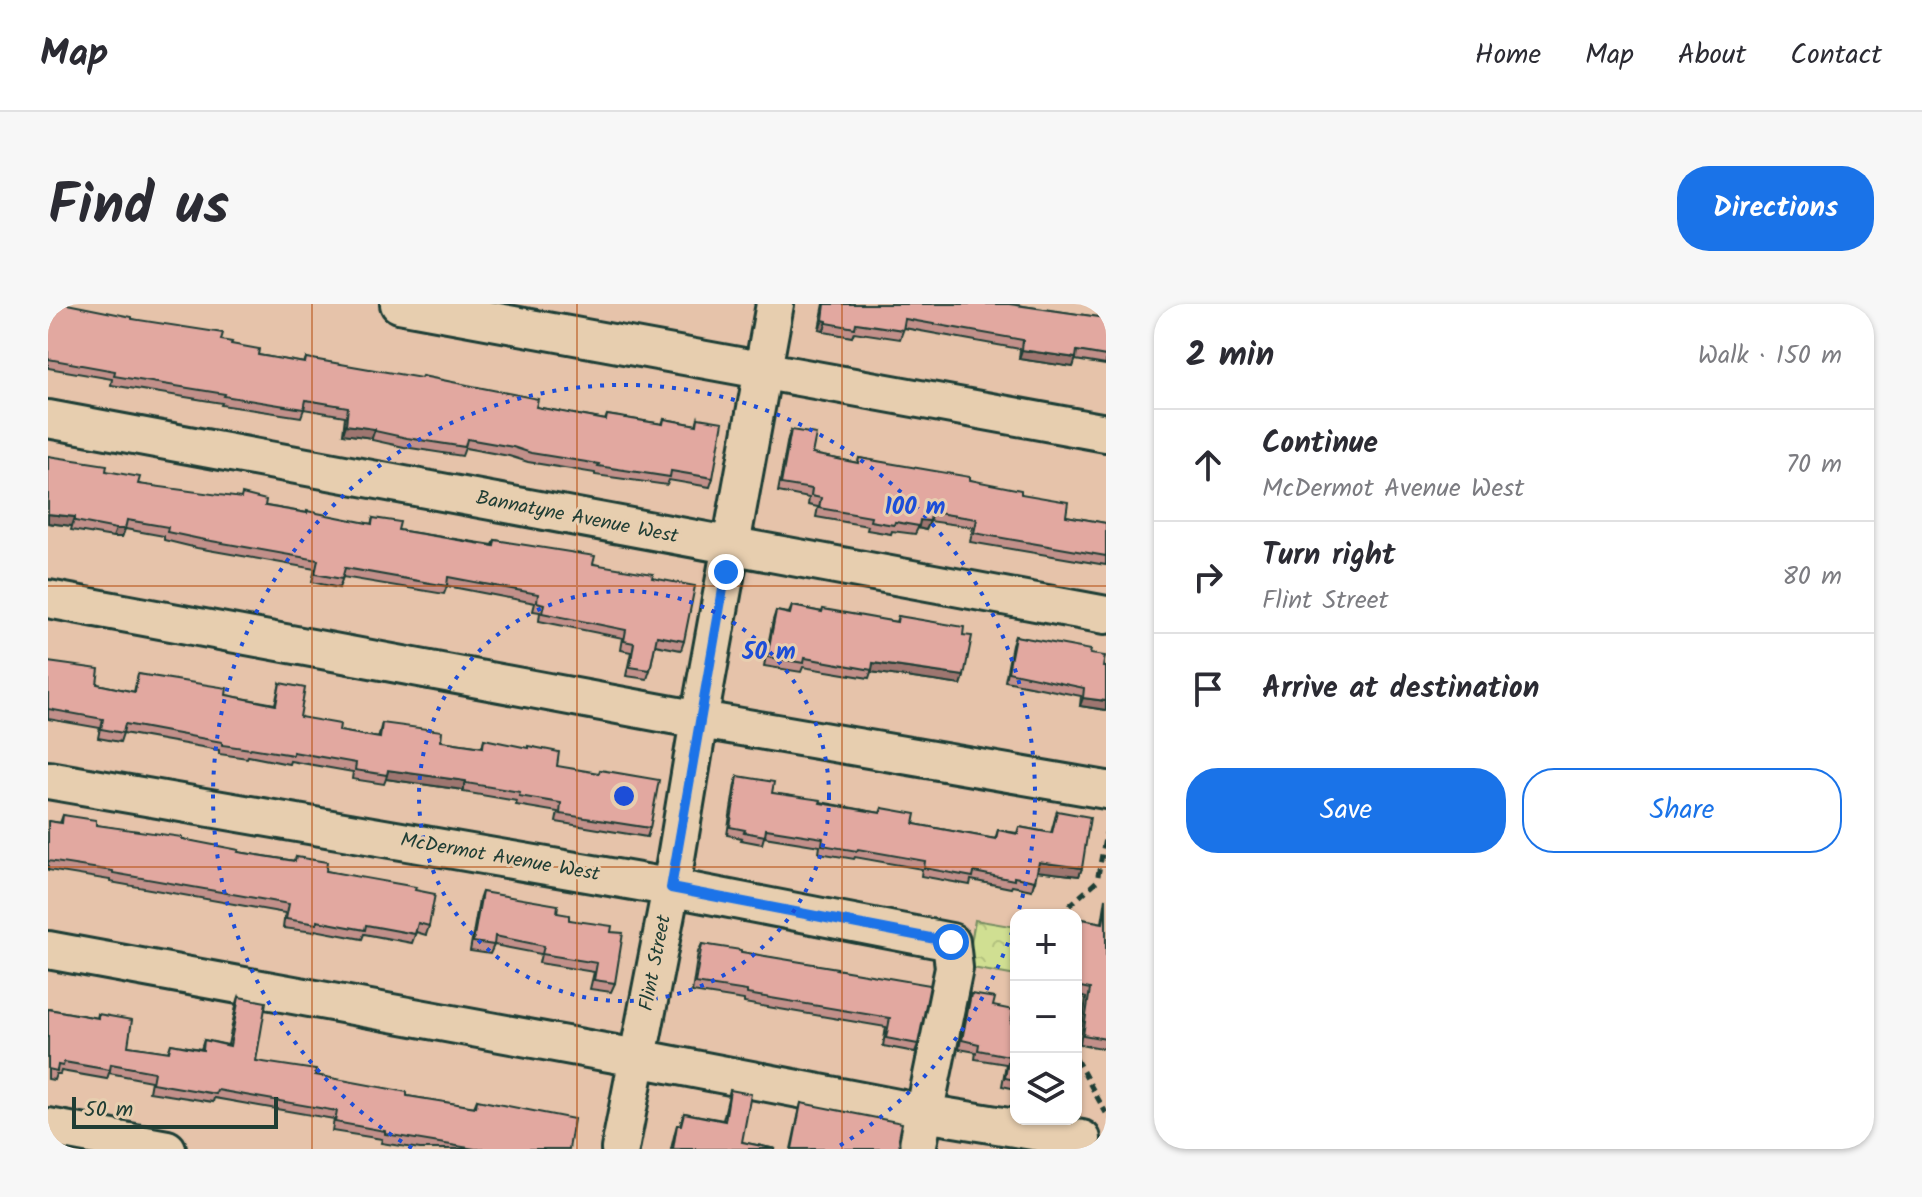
<!DOCTYPE html>
<html lang="en">
<head>
<meta charset="utf-8">
<style>
  :root { --surface:#fff; --page:#f7f7f7; --text:#2b2b33; --muted:#7c7c81; --line:#e1e1e2; --accent:#1a73e8 }
  body { margin:0; font-family:Kalam,sans-serif; background:var(--page); color:var(--text) }
  .controls { position:absolute; right:24px; bottom:24px; display:grid; overflow:hidden; border-radius:16px; box-shadow:0 2px 6px #0004 }
  .controls button { width:72px; height:72px; display:grid; place-items:center; padding:0; border:0; border-bottom:2px solid var(--line); background:var(--surface); color:var(--text); font:40px sans-serif }
  .scale { position:absolute; left:24px; bottom:20px; width:206px; box-sizing:border-box; padding-left:8px; border:4px solid #1f3d34; border-top:0; font-size:22px; line-height:28px; white-space:nowrap; color:#1f3d34; -webkit-text-stroke:6px #e7ceaf; paint-order:stroke }
  .stop { position:absolute; width:24px; height:24px; margin:-18px; border:6px solid #1a73e8; border-radius:50%; background:#fff }
  .stop.end { background:#1a73e8; border-color:#fff; box-shadow:0 2px 8px #0008 }
  .list { margin:0; padding:0; list-style:none }
  h2 { display:flex; justify-content:space-between; align-items:center; height:104px; margin:0; padding:0 32px; font-size:34px }
  h2 small { font-size:26px; font-weight:400; color:var(--muted) }
  .list li { display:grid; grid-template-columns:52px 1fr auto; gap:24px; align-items:center; box-sizing:border-box; height:112px; padding:0 32px; border-top:2px solid var(--line) }
  .list b { display:block; font-size:30px; white-space:nowrap }
  .list p { margin:0; font-size:26px; white-space:nowrap; color:var(--muted) }
  .list em { font-size:26px; font-style:normal; color:var(--muted) }
  .actions { display:flex; gap:16px; padding:24px 32px }
  .actions a { flex:1; padding:18px 0; border:2px solid var(--accent); border-radius:32px; text-align:center; font-size:28px; color:var(--accent) }
  .actions .main { background:var(--accent); color:#fff }
  .icon { flex:none; width:44px; height:44px; fill:none; stroke:currentColor; stroke-width:2; stroke-linecap:round; stroke-linejoin:round }
  .map { position:relative; flex:none; width:1058px; height:845px; overflow:hidden; border-radius:32px }
  header { display:flex; align-items:center; gap:48px; box-sizing:border-box; height:112px; padding:0 40px; background:var(--surface); border-bottom:2px solid var(--line) }
  header strong { font-size:38px }
  nav { display:flex; gap:44px; margin-inline-start:auto; font-size:28px }
  .intro { display:flex; align-items:center; justify-content:space-between; box-sizing:border-box; height:192px; padding:0 48px }
  h1 { margin:0; font-size:56px }
  .button { padding:20px 36px; border-radius:32px; background:var(--accent); color:#fff; font-size:28px; font-weight:700 }
  main { display:flex; gap:48px; padding:0 48px }
  aside { flex:1; background:var(--surface); border-radius:32px; box-shadow:0 2px 6px #0004 }
  .map>svg:first-child { display:block }
</style>
</head>
<body>
<header>
<strong>Map</strong>
<nav><a>Home</a><a>Map</a><a>About</a><a>Contact</a></nav>
</header>
<div class="intro"><h1>Find us</h1><a class="button">Directions</a></div>
<main>
<div class="map">
<svg width="1058" height="845" viewBox="0 0 1058 845">
  <defs>
    <pattern id="forest-crowns" width="20" height="18" patternUnits="userSpaceOnUse" patternTransform="scale(2)"><rect width="20" height="18" fill="#d0df92"/><path d="M2 6a3 3 0 1 1 6 0M12 15a3 3 0 1 1 6 0" fill="none" stroke="#b2c07e"/></pattern>
  </defs>
  <rect width="100%" height="100%" fill="#e6c3aa"/>
  <filter id="ink" filterUnits="userSpaceOnUse"><feTurbulence type="fractalNoise" baseFrequency=".0125" numOctaves="2"/><feDisplacementMap in="SourceGraphic" scale="16" xChannelSelector="R" yChannelSelector="G"/><feConvolveMatrix kernelMatrix="1 2 1 2 8 2 1 2 1" color-interpolation-filters="sRGB"/></filter>
  <g filter="url(#ink)">
    <path fill="url(#forest-crowns)" stroke="#788e63" stroke-width="2" d="M 927,616 L 968,623 L 968,672 L 919,663 Z"/>
    <g fill="none" stroke-linecap="round" stroke-linejoin="round">
      <defs>
        <path id="minor" d="M 351,0 L 1058,129
          M 0,115 L 1058,311
          M 0,295 L 624,411 L 1058,486
          M 0,476 L 620,583 L 903,638 L 906,664 L 869,845
          M 0,646 L 589,754 L 876,809 L 1034,835
          M 0,823 L 119,845
          M 572,845 L 623,584 L 651,416 L 727,0"/>
      </defs>
      <use href="#minor" stroke="#1f3d34" stroke-width="42"/>
      <path stroke="#1f3d34" stroke-width="5" stroke-dasharray="8 6" stroke-linecap="butt" d="M 1011,611 L 1049,577 L 1058,529
        M 1028,755 L 1058,809"/>
      <use href="#minor" stroke="#e7ceaf" stroke-width="36"/>
    </g>
    <path fill="#c2908a" stroke="#1f3d34" stroke-width="2" d="M 8,0 L 84,15 L 173,36 L 210,51 L 256,59 L 258,54 L 488,103 L 557,116 L 559,111 L 614,120 L 616,115 L 648,121 L 650,114 L 665,174 L 662,183 L 621,176 L 619,181 L 547,171 L 547,169 L 480,158 L 461,152 L 417,144 L 414,152 L 356,143 L 324,136 L 324,134 L 295,130 L 297,112 L 256,105 L 253,113 L 173,101 L 174,99 L 63,81 L 64,75 L 0,64 L 0,7 L 5,8 Z
      M 776,0 L 961,0 L 1058,14 L 1058,61 L 1027,56 L 1025,63 L 971,55 L 972,45 L 856,24 L 852,35 L 806,28 L 804,33 L 776,28 L 776,26 L 771,25 Z
      M 743,126 L 764,150 L 810,159 L 811,154 L 922,176 L 973,190 L 1018,212 L 1058,219 L 1058,261 L 922,238 L 925,223 L 882,217 L 878,226 L 870,224 L 867,230 L 844,227 L 843,230 L 819,226 L 820,222 L 768,213 L 770,203 L 760,201 L 761,194 L 730,188 L 740,134 Z
      M 0,152 L 58,167 L 90,180 L 323,220 L 325,214 L 350,226 L 445,241 L 447,236 L 604,274 L 636,337 L 633,346 L 607,341 L 602,366 L 599,375 L 578,372 L 583,348 L 573,346 L 575,334 L 491,317 L 492,308 L 485,307 L 487,299 L 399,282 L 396,290 L 295,273 L 291,284 L 264,278 L 267,265 L 149,244 L 116,236 L 116,232 L 77,225 L 74,233 L 65,233 L 23,226 L 24,222 L 0,219 Z
      M 744,302 L 774,308 L 848,318 L 850,312 L 915,331 L 916,372 L 913,381 L 823,368 L 821,374 L 755,363 L 753,368 L 716,362 L 725,316 L 728,307 L 741,309 Z
      M 967,332 L 1042,350 L 1055,363 L 1058,363 L 1058,406 L 1032,402 L 1033,392 L 957,377 L 964,341 Z
      M 0,358 L 49,380 L 86,388 L 90,370 L 178,391 L 227,400 L 232,379 L 252,413 L 291,427 L 330,434 L 334,419 L 393,437 L 434,443 L 436,435 L 509,462 L 602,524 L 599,533 L 508,518 L 510,508 L 468,501 L 469,497 L 415,488 L 415,486 L 338,475 L 336,480 L 304,475 L 305,468 L 242,457 L 241,460 L 200,452 L 199,454 L 171,450 L 171,446 L 75,429 L 72,438 L 50,434 L 52,424 L 0,415 Z
      M 690,472 L 724,489 L 832,509 L 834,504 L 866,520 L 947,535 L 950,526 L 969,529 L 971,523 L 1003,529 L 1009,507 L 1034,564 L 1031,572 L 989,567 L 984,586 L 964,582 L 963,584 L 923,576 L 922,581 L 873,572 L 874,565 L 807,553 L 806,555 L 771,549 L 772,542 L 716,533 L 714,540 L 693,536 L 694,534 L 679,531 L 687,480 Z
      M 15,511 L 48,521 L 134,535 L 190,548 L 247,557 L 248,553 L 278,567 L 367,586 L 381,622 L 378,631 L 368,628 L 364,639 L 316,630 L 314,635 L 267,626 L 266,628 L 235,624 L 237,609 L 62,578 L 62,576 L 0,566 L 0,517 L 12,519 Z
      M 434,588 L 509,609 L 521,616 L 563,628 L 567,679 L 563,688 L 542,685 L 546,668 L 491,659 L 493,650 L 446,641 L 442,650 L 422,647 L 431,596 Z
      M 1058,594 L 1058,745 L 1032,740 L 1038,694 L 1028,691 L 1028,636 L 1030,624 L 1034,615 L 1054,619 Z
      M 654,640 L 693,648 L 788,665 L 870,740 L 867,748 L 835,742 L 838,723 L 696,699 L 696,696 L 644,688 L 650,648 Z
      M 923,690 L 945,702 L 963,719 L 968,720 L 968,785 L 954,782 L 958,760 L 927,755 L 928,748 L 911,745 L 920,699 Z
      M 191,693 L 208,757 L 359,792 L 426,803 L 429,796 L 521,845 L 372,845 L 333,839 L 334,835 L 284,827 L 286,815 L 166,794 L 165,798 L 101,788 L 103,777 L 61,769 L 59,775 L 13,767 L 12,770 L 8,770 L 6,776 L 0,775 L 0,705 L 49,714 L 50,710 L 80,742 L 120,748 L 123,740 L 153,745 L 156,736 L 180,741 L 188,702 Z
      M 682,786 L 694,838 L 728,845 L 623,845 L 627,828 L 629,821 L 632,821 L 636,809 L 675,816 Z
      M 753,799 L 851,834 L 743,845 Z"/>
    <path fill="#9e7670" stroke="#1f3d34" stroke-width="2" d="M 775,16 L 779,17 L 776,26 L 771,25 Z
      M 974,46 L 1028,54 L 1025,63 L 971,55 Z
      M 298,121 L 327,125 L 324,134 L 295,130 Z
      M 0,210 L 27,213 L 24,222 L 0,219 Z
      M 872,216 L 882,217 L 878,226 L 870,224 Z
      M 68,225 L 77,225 L 74,233 L 65,233 Z
      M 825,359 L 916,372 L 913,381 L 823,368 Z
      M 1035,394 L 1058,397 L 1058,406 L 1032,402 Z
      M 340,466 L 418,477 L 415,486 L 338,475 Z
      M 991,558 L 1034,564 L 1031,572 L 988,567 Z"/>
    <path fill="#e2a8a0" stroke="#1f3d34" stroke-width="2" d="M 8,0 L 19,0 L 84,13 L 84,15 L 175,29 L 173,36 L 184,38 L 183,40 L 211,45 L 210,51 L 257,59 L 258,54 L 373,74 L 374,72 L 490,95 L 488,103 L 558,116 L 559,111 L 615,120 L 616,115 L 649,121 L 650,114 L 675,118 L 665,174 L 623,167 L 622,173 L 550,162 L 551,160 L 483,149 L 465,143 L 419,135 L 417,143 L 359,134 L 327,127 L 327,125 L 298,121 L 300,103 L 258,96 L 256,105 L 176,92 L 177,90 L 66,72 L 67,67 L 0,55 L 0,7 L 6,8 Z
      M 777,0 L 961,0 L 1058,14 L 1058,52 L 1029,47 L 1028,54 L 974,46 L 975,36 L 857,15 L 855,26 L 808,19 L 807,24 L 779,19 L 779,17 L 775,16 Z
      M 743,126 L 768,130 L 764,150 L 810,159 L 811,154 L 922,173 L 922,176 L 973,186 L 973,190 L 1020,198 L 1018,212 L 1058,219 L 1058,252 L 926,229 L 929,215 L 883,208 L 882,217 L 872,216 L 871,222 L 847,218 L 846,221 L 822,217 L 823,213 L 771,204 L 773,194 L 763,192 L 764,185 L 733,180 Z
      M 0,152 L 59,161 L 58,167 L 92,173 L 90,180 L 193,194 L 194,190 L 218,196 L 217,202 L 259,209 L 259,207 L 324,220 L 325,214 L 352,218 L 350,226 L 446,242 L 447,236 L 547,252 L 545,260 L 605,270 L 604,274 L 647,282 L 636,337 L 609,332 L 602,366 L 582,363 L 586,339 L 576,337 L 578,326 L 494,309 L 496,300 L 489,298 L 490,290 L 400,273 L 399,282 L 297,264 L 294,275 L 267,270 L 270,256 L 152,235 L 119,228 L 120,223 L 79,216 L 77,225 L 68,225 L 27,217 L 27,213 L 0,210 Z
      M 744,302 L 774,308 L 775,305 L 849,318 L 850,312 L 916,323 L 915,331 L 924,332 L 916,372 L 825,359 L 824,366 L 757,354 L 756,359 L 719,353 L 728,307 L 742,310 Z
      M 967,332 L 1043,346 L 1042,350 L 1057,352 L 1055,363 L 1058,363 L 1058,397 L 1035,394 L 1036,384 L 960,368 Z
      M 0,358 L 51,365 L 49,380 L 87,388 L 90,370 L 179,384 L 178,391 L 228,401 L 232,379 L 257,384 L 252,413 L 292,420 L 291,427 L 332,434 L 334,419 L 394,427 L 393,437 L 435,443 L 436,435 L 480,444 L 480,442 L 511,448 L 509,462 L 551,469 L 552,466 L 611,476 L 602,524 L 512,510 L 513,499 L 471,492 L 472,488 L 418,479 L 418,477 L 340,466 L 339,471 L 307,466 L 308,459 L 245,448 L 245,451 L 203,444 L 202,445 L 174,441 L 174,438 L 77,420 L 75,429 L 53,425 L 55,415 L 0,405 Z
      M 690,472 L 726,478 L 724,489 L 773,496 L 772,499 L 833,509 L 834,504 L 868,510 L 866,520 L 948,535 L 950,526 L 970,530 L 971,523 L 1004,529 L 1009,507 L 1042,513 L 1034,564 L 991,558 L 987,577 L 966,573 L 966,576 L 926,568 L 925,573 L 876,564 L 877,557 L 810,545 L 809,547 L 774,541 L 775,534 L 718,525 L 717,532 L 696,528 L 697,526 L 682,523 Z
      M 15,511 L 48,516 L 48,521 L 134,533 L 134,535 L 191,546 L 190,548 L 247,557 L 248,553 L 279,558 L 278,567 L 368,583 L 367,586 L 387,590 L 381,622 L 370,619 L 367,630 L 318,621 L 317,626 L 269,617 L 269,620 L 238,615 L 241,600 L 65,569 L 65,567 L 0,557 L 0,517 L 14,519 Z
      M 434,588 L 510,601 L 509,609 L 521,611 L 521,616 L 564,622 L 563,628 L 575,629 L 567,679 L 546,676 L 549,659 L 494,650 L 496,642 L 447,632 L 446,641 L 425,638 Z
      M 1058,603 L 1058,735 L 1035,731 L 1042,685 L 1028,682 L 1028,644 L 1034,615 L 1055,619 Z
      M 654,640 L 693,646 L 693,648 L 789,664 L 788,665 L 882,681 L 870,740 L 838,734 L 842,714 L 699,690 L 699,687 L 647,679 Z
      M 923,690 L 947,694 L 945,702 L 965,706 L 963,719 L 968,720 L 968,776 L 957,774 L 961,752 L 930,746 L 931,740 L 914,736 Z
      M 191,693 L 218,698 L 208,757 L 268,766 L 267,771 L 359,788 L 359,792 L 428,803 L 429,796 L 526,815 L 521,845 L 427,845 L 337,830 L 337,827 L 287,818 L 289,807 L 169,786 L 168,790 L 104,779 L 106,768 L 63,760 L 62,766 L 16,758 L 15,762 L 10,761 L 9,767 L 0,765 L 0,705 L 50,714 L 50,710 L 84,716 L 80,742 L 121,748 L 123,740 L 155,746 L 156,736 L 182,742 Z
      M 682,786 L 703,790 L 694,838 L 728,845 L 625,845 L 629,821 L 633,821 L 636,809 L 677,817 Z
      M 753,799 L 854,819 L 851,834 L 852,845 L 744,845 Z"/>
  </g>
  <g fill="none" stroke-linecap="round" stroke-linejoin="round" filter="url(#ink)">
    <path stroke="#1a73e8" stroke-width="10" d="M 678,268 L 623,584 L 903,638"/>
  </g>
  <path fill="none" stroke="#b65216" stroke-width="2" stroke-opacity="0.55" d="M 264,0 L 264,845M 529,0 L 529,845M 794,0 L 794,845M 0,282 L 1058,282M 0,563 L 1058,563"/>
  <g fill="none" stroke="#1d4ed8" stroke-width="4" stroke-dasharray="4 8">
    <circle cx="576" cy="492" r="205"/>
    <path d="M968 616A411 411 0 0 1 788 844M364 844A411 411 0 1 1 970 609"/>
  </g>
  <g text-anchor="middle" dominant-baseline="central" stroke-width="6" stroke-linejoin="round" paint-order="stroke">
    <g font-size="20" fill="#1f3d34" stroke="#e7ceaf">
      <text transform="translate(529 214) rotate(11)">Bannatyne Avenue West</text>
      <text transform="translate(452 554) rotate(10)">McDermot Avenue West</text>
      <text transform="translate(608 659) rotate(-79)">Flint Street</text>
    </g>
  </g>
  <circle cx="576" cy="492" r="12" fill="#1d4ed8" stroke="#e7ceaf" stroke-width="4"/>
  <g font-size="24" text-anchor="middle" font-weight="bold" fill="#1d4ed8" stroke="#e7ceaf" stroke-width="6" stroke-linejoin="round" paint-order="stroke">
    <text x="867" y="210">100 m</text>
    <text x="721" y="355">50 m</text>
  </g>
</svg>
<div class="controls">
<button>+</button>
<button>−</button>
<button><svg class="icon" aria-label="layers" viewBox="0 0 24 24"><path d="M12 4l9 5-9 5-9-5zM3 14l9 5 9-5"/></svg></button>
</div>
<div class="scale">50 m</div>
<div class="stop" style="left:903px;top:638px"></div>
<div class="stop end" style="left:678px;top:268px"></div>
</div>
<aside>
<h2>2 min<small>Walk · 150 m</small></h2>
<ul class="list">
<li><svg class="icon" aria-label="ahead" viewBox="0 0 24 24"><path d="M12 20V5M6 11l6-6 6 6"/></svg><div><b>Continue</b><p>McDermot Avenue West</p></div><em>70 m</em></li>
<li><svg class="icon" aria-label="right" viewBox="0 0 24 24"><path d="M7 20v-9h11M14 6l5 5-5 5"/></svg><div><b>Turn right</b><p>Flint Street</p></div><em>80 m</em></li>
<li><svg class="icon" aria-label="arrive" viewBox="0 0 24 24"><path d="M6 21V4h12l-3 4 3 4H6"/></svg><div><b>Arrive at destination</b></div></li>
</ul>
<div class="actions"><a class="main">Save</a><a>Share</a></div>
</aside>
</main>
</body>
</html>
